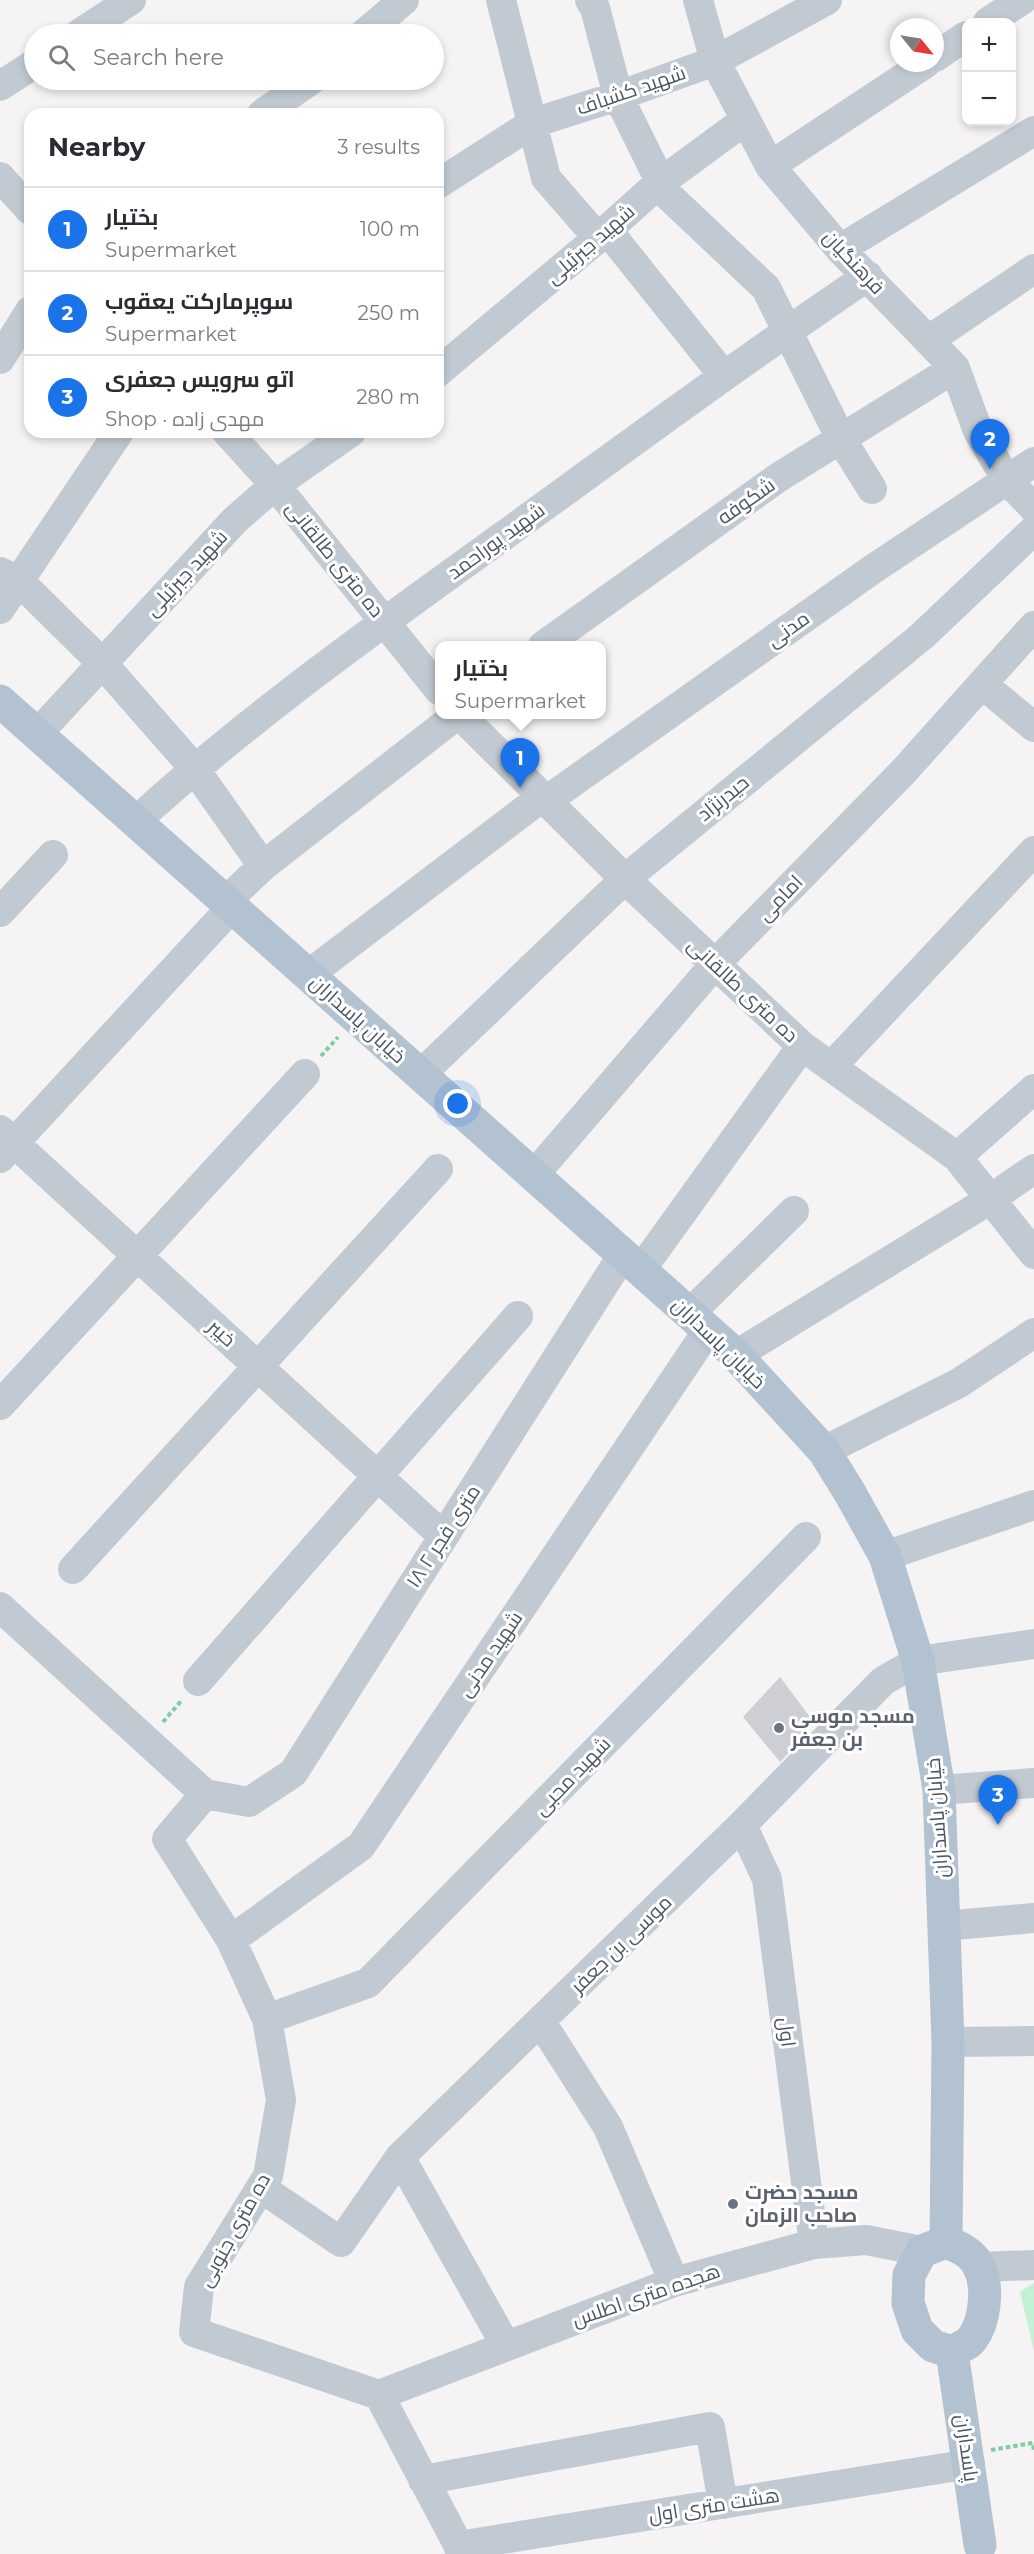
<!DOCTYPE html>
<html lang="en">
<head>
<meta charset="utf-8">
<style>
  :root { --surface:#fff; --page:#f7f7f7; --text:#2b2b33; --muted:#7c7c81; --line:#e1e1e2; --accent:#1a73e8 }
  body { margin:0; font-family:Montserrat,Cairo,sans-serif; background:var(--page); color:var(--text) }
  .controls { position:absolute; right:18px; top:18px; display:grid; overflow:hidden; border-radius:12px; box-shadow:0 3px 9px #0003 }
  .controls button { width:54px; height:54px; display:grid; place-items:center; padding:0; border:0; border-bottom:2px solid var(--line); background:var(--surface); color:var(--text); font:30px sans-serif }
  .compass { position:absolute; left:890px; top:18px; width:54px; height:54px; border-radius:50%; background:var(--surface); box-shadow:0 3px 9px #0003; rotate:120deg }
  .you { position:absolute; left:458px; top:1104px; width:21px; height:21px; margin:-15px; border:4px solid #fff; border-radius:50%; background:#1a73e8; box-shadow:0 0 0 9px #1a73e833 }
  .badge { display:grid; place-items:center; width:39px; height:39px; border-radius:50%; background:var(--accent); color:#fff; font-size:20px; font-weight:700 }
  .pin { position:absolute; translate:-50% -50px; filter:drop-shadow(0 2px 3px #0008) }
  .pin::after { content:''; position:absolute; top:32px; width:21px; height:18px; background:inherit; clip-path:polygon(0 0,100% 0,50% 100%) }
  .popup { position:absolute; left:435px; top:641px; width:171px; height:78px; box-sizing:border-box; display:grid; place-content:center; border-radius:12px; background:var(--surface); filter:drop-shadow(0 2px 4px #0005); font-size:20px; white-space:nowrap; color:var(--muted) }
  .popup b { font-size:22px; color:var(--text) }
  .popup::after { content:''; position:absolute; left:50%; top:100%; margin-left:-12px; border:12px solid transparent; border-top-color:var(--surface) }
  .list { margin:0; padding:0; list-style:none }
  h2 { display:flex; justify-content:space-between; align-items:center; height:78px; margin:0; padding:0 24px; font-size:26px }
  h2 small { font-size:20px; font-weight:400; color:var(--muted) }
  .list li { display:grid; grid-template-columns:39px 1fr auto; gap:18px; align-items:center; box-sizing:border-box; height:84px; padding:0 24px; border-top:2px solid var(--line) }
  .list b { display:block; font-size:22px; white-space:nowrap }
  .list p { margin:0; font-size:20px; white-space:nowrap; color:var(--muted) }
  .list em { font-size:20px; font-style:normal; color:var(--muted) }
  .icon { flex:none; width:33px; height:33px; fill:none; stroke:currentColor; stroke-width:2; stroke-linecap:round; stroke-linejoin:round }
  .map { position:relative; flex:none; width:1034px; height:2554px; overflow:hidden }
  .search { position:absolute; background:var(--surface); box-shadow:0 3px 9px #0003; left:24px; top:24px; width:420px; height:66px; display:flex; align-items:center; gap:15px; box-sizing:border-box; padding:0 21px; border-radius:33px; color:var(--muted); font-size:22px }
  .panel { position:absolute; background:var(--surface); box-shadow:0 3px 9px #0003; left:24px; top:108px; width:420px; height:330px; border-radius:18px }
  .map>svg:first-child { display:block }
</style>
</head>
<body>
<div class="map">
<svg width="1034" height="2554" viewBox="0 0 1034 2554">
  <rect width="100%" height="100%" fill="#f5f3f3"/>
  <path fill="#c3f1d5" d="M 1034,2283 L 1034,2351 L 1020,2292 Z"/>
  <path fill="#cdcfd5" d="M 780,1677 L 813,1721 L 798,1735 L 802,1739 L 780,1762 L 743,1717 Z"/>
  <g fill="none" stroke-linecap="round" stroke-linejoin="round">
    <path stroke="#7ad0a6" stroke-width="4" stroke-dasharray="4.5 3" stroke-linecap="butt" d="M 321,1056 L 338,1037
      M 163,1722 L 182,1700
      M 991,2450 L 1033,2443 L 1034,2452"/>
    <path stroke="#c1cad2" stroke-width="30" d="M 501,0 L 546,178 L 598,238
      M 590,0 L 595,8 L 618,96 L 661,183
      M 698,0 L 715,61 L 770,166 L 840,249 L 955,368 L 978,431 L 1007,480 L 1034,508
      M 988,22 L 1022,0
      M 79,34 L 131,0
      M 364,34 L 404,0
      M 935,57 L 966,36
      M 0,86 L 34,64
      M 262,114 L 311,80
      M 770,166 L 926,63
      M 0,177 L 30,210
      M 438,184 L 533,123 L 618,96 L 715,61 L 827,0
      M 657,185 L 766,288 L 841,439 L 872,489
      M 607,230 L 724,376
      M 840,249 L 1034,131
      M 929,340 L 1034,269
      M 0,359 L 30,311
      M 438,372 L 598,238 L 657,185 L 744,121
      M 227,432 L 275,485 L 439,690
      M 0,572 L 19,581 L 102,663 L 194,768 L 263,866
      M 0,609 L 119,432
      M 543,646 L 779,477 L 955,368
      M 982,684 L 1034,727
      M 459,714 L 625,879 L 802,1046 L 957,1157 L 1034,1254
      M 38,733 L 235,520 L 275,485 L 351,432
      M 546,801 L 873,569 L 1034,462
      M 136,821 C 250,717 377,627 502,537 C 623,449 744,360 868,276
      M 226,901 L 263,866 L 458,714
      M 0,912 L 53,855
      M 308,975 L 542,797
      M 831,1067 L 1034,851
      M 420,1075 L 625,879 L 922,636 L 1034,530
      M 0,1130 L 443,1536
      M 957,1157 L 1034,1089
      M 0,1158 L 232,907
      M 533,1176 L 715,964 L 903,772 L 1034,626
      M 640,1271 L 802,1046
      M 690,1313 L 794,1211
      M 736,1355 L 989,1200 L 1034,1169
      M 0,1405 L 305,1074
      M 824,1451 L 959,1383 L 1034,1333
      M 885,1556 L 1034,1505
      M 73,1569 L 438,1169
      M 0,1607 L 205,1794 L 249,1802 L 293,1773 L 622,1256
      M 198,1681 L 518,1316
      M 939,1790 L 1034,1783
      M 205,1794 L 167,1839 L 231,1940 L 267,2019 L 281,2100 L 268,2176 L 199,2287 L 194,2332 L 379,2395 L 463,2554
      M 742,1825 L 767,1879 L 814,2244
      M 943,1926 L 1034,1918
      M 231,1940 L 361,1846 L 708,1330
      M 267,2019 L 368,1983 L 806,1537
      M 541,2022 L 608,2127 L 674,2282
      M 948,2042 L 1034,2041
      M 400,2157 L 506,2346
      M 261,2188 L 341,2242 L 400,2157 L 742,1825 L 883,1681 L 918,1661 L 1034,1644
      M 979,2267 L 1034,2265
      M 379,2395 L 674,2282 L 814,2244 L 866,2240 L 922,2251
      M 423,2480 L 710,2427 L 723,2504
      M 458,2546 L 970,2464"/>
    <path stroke="#b3c2d1" stroke-width="33" d="M 0,701 L 736,1355 L 824,1451 L 850,1493 L 885,1556 L 918,1661 L 939,1790 L 948,2042 L 946,2242
      M 946,2242 C 959,2247 973,2253 979,2267 C 989,2287 985,2322 972,2339 C 968,2345 958,2348 952,2352 L 933,2346 L 917,2330 L 908,2303 L 909,2275 L 922,2251 Z
      M 952,2352 L 980,2545"/>
  </g>
  <g fill="#6b7280" stroke="#fff" stroke-width="2">
    <circle cx="779" cy="1728" r="6"/>
    <circle cx="733" cy="2204" r="6"/>
  </g>
  <g text-anchor="middle" dominant-baseline="central" stroke-width="6" stroke-linejoin="round" paint-order="stroke">
    <g font-size="20" fill="#4a5661" stroke="#fff">
      <text transform="translate(631 90) rotate(-19)">شهید کشباف</text>
      <text transform="translate(590 244) rotate(-41)">شهید جبرئیلی</text>
      <text transform="translate(854 262) rotate(47)">فرهنگیان</text>
      <text transform="translate(746 501) rotate(-35)">شکوفه</text>
      <text transform="translate(496 541) rotate(-36)">شهید پوراحمد</text>
      <text transform="translate(335 559) rotate(51)">ده متری طالقانی</text>
      <text transform="translate(186 573) rotate(-47)">شهید جبرئیلی</text>
      <text transform="translate(788 629) rotate(-35)">مدنی</text>
      <text transform="translate(723 798) rotate(-39)">حیدرنژاد</text>
      <text transform="translate(780 898) rotate(-46)">امامی</text>
      <text transform="translate(743 990) rotate(43)">ده متری طالقانی</text>
      <text transform="translate(358 1019) rotate(42)">خیابان پاسداران</text>
      <text transform="translate(222 1333) rotate(42)">خیبر</text>
      <text transform="translate(719 1343) rotate(44)">خیابان پاسداران</text>
      <text transform="translate(443 1536) rotate(-57)">۱۸ متری فجر ۲</text>
      <text transform="translate(490 1654) rotate(-56)">شهید مدنی</text>
      <text transform="translate(572 1776) rotate(-46)">شهید محبی</text>
      <text transform="translate(937 1818) rotate(-94)">خیابان پاسداران</text>
      <text transform="translate(621 1944) rotate(-44)">موسی بن جعفر</text>
      <text transform="translate(787 2032) rotate(83)">اول</text>
      <text transform="translate(234 2230) rotate(-61)">ده متری جنوبی</text>
      <text transform="translate(646 2295) rotate(-19)">هجده متری اطلس</text>
      <text transform="translate(967 2448) rotate(82)">پاسداران</text>
      <text transform="translate(714 2505) rotate(-9)">هشت متری اول</text>
    </g>
    <g font-size="20" font-weight="bold" fill="#5b616d" stroke="#fff" text-anchor="start">
      <text x="791" y="1716">مسجد موسی<tspan x="791" dy="23">بن جعفر</tspan></text>
      <text x="745" y="2192">مسجد حضرت<tspan x="745" dy="23">صاحب الزمان</tspan></text>
    </g>
  </g>
</svg>
<div class="controls">
<button>+</button>
<button>−</button>
</div>
<svg class="compass" viewBox="-18 -18 36 36"><path d="M0-13l5 13h-10z" fill="#e53935"/><path d="M0 13l5-13h-10z" fill="#7c7c81"/></svg>
<div class="you"></div>
<div class="pin badge" style="left:520px;top:788px">1</div>
<div class="popup"><b>بختیار</b>Supermarket</div>
<div class="pin badge" style="left:990px;top:469px">2</div>
<div class="pin badge" style="left:998px;top:1825px">3</div>
<div class="search"><svg class="icon" aria-label="search" viewBox="0 0 24 24"><circle cx="10" cy="10" r="6"/><path d="M15 15l6 6"/></svg>Search here</div>
<section class="panel">
<h2>Nearby<small>3 results</small></h2>
<ul class="list">
<li><span class="badge">1</span><div><b>بختیار</b><p>Supermarket</p></div><em>100 m</em></li>
<li><span class="badge">2</span><div><b>سوپرمارکت یعقوب</b><p>Supermarket</p></div><em>250 m</em></li>
<li><span class="badge">3</span><div><b>اتو سرویس جعفری</b><p>Shop · مهدی زاده</p></div><em>280 m</em></li>
</ul>
</section>
</div>
</body>
</html>
